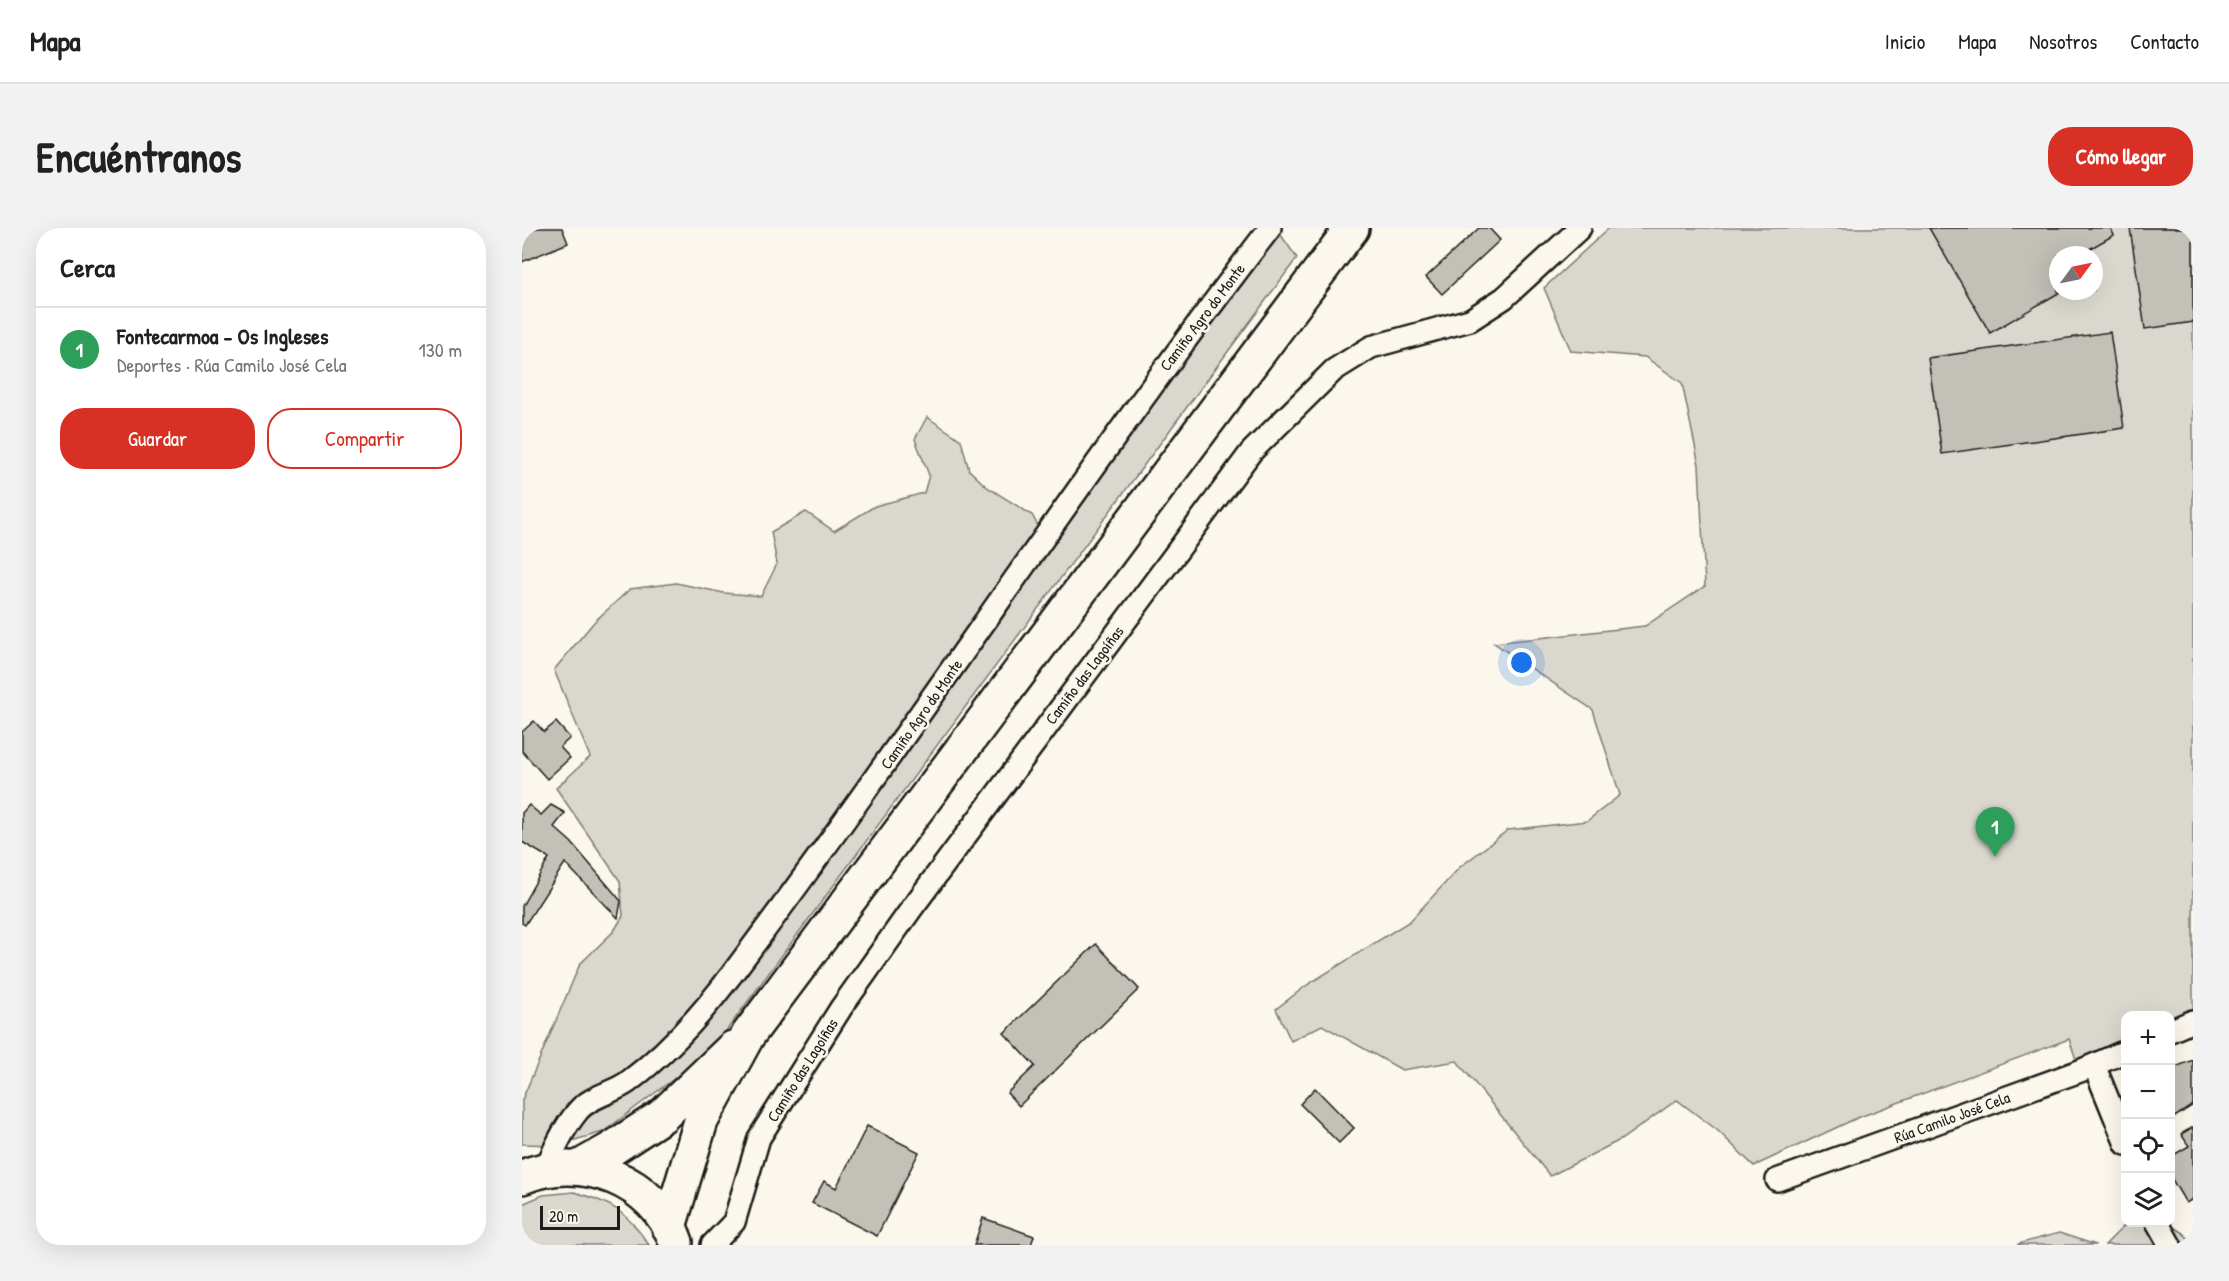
<!DOCTYPE html>
<html lang="es">
<head>
<meta charset="utf-8">
<style>
  :root { --surface:#fff; --page:#f2f2f2; --text:#202124; --muted:#757577; --line:#e0e0e0; --accent:#d93025 }
  body { margin:0; font-family:"Patrick Hand",sans-serif; background:var(--page); color:var(--text) }
  .controls { position:absolute; right:18px; bottom:18px; display:grid; overflow:hidden; border-radius:12px; box-shadow:0 6px 24px #0002 }
  .controls button { width:54px; height:54px; display:grid; place-items:center; padding:0; border:0; border-bottom:2px solid var(--line); background:var(--surface); color:var(--text); font:30px sans-serif }
  .compass { position:absolute; left:1527px; top:18px; width:54px; height:54px; border-radius:50%; background:var(--surface); box-shadow:0 6px 24px #0002; rotate:57deg }
  .scale { position:absolute; left:18px; bottom:15px; width:80px; box-sizing:border-box; padding-left:6px; border:3px solid #1c1c1c; border-top:0; font-size:16px; line-height:21px; white-space:nowrap; color:#1c1c1c; -webkit-text-stroke:4px #fbf7ec; paint-order:stroke }
  .you { position:absolute; left:1000px; top:435px; width:21px; height:21px; margin:-15px; border:4px solid #fff; border-radius:50%; background:#1a73e8; box-shadow:0 0 0 9px #1a73e833 }
  .badge { display:grid; place-items:center; width:39px; height:39px; border-radius:50%; background:var(--accent); color:#fff; font-size:20px; font-weight:700 }
  .pin { position:absolute; translate:-50% -50px; filter:drop-shadow(0 2px 3px #0008) }
  .pin::after { content:''; position:absolute; top:32px; width:21px; height:18px; background:inherit; clip-path:polygon(0 0,100% 0,50% 100%) }
  .list { margin:0; padding:0; list-style:none }
  h2 { display:flex; justify-content:space-between; align-items:center; height:78px; margin:0; padding:0 24px; font-size:26px }
  h2 small { font-size:20px; font-weight:400; color:var(--muted) }
  .list li { display:grid; grid-template-columns:39px 1fr auto; gap:18px; align-items:center; box-sizing:border-box; height:84px; padding:0 24px; border-top:2px solid var(--line) }
  .list b { display:block; font-size:22px; white-space:nowrap }
  .list p { margin:0; font-size:20px; white-space:nowrap; color:var(--muted) }
  .list em { font-size:20px; font-style:normal; color:var(--muted) }
  .actions { display:flex; gap:12px; padding:18px 24px }
  .actions a { flex:1; padding:14px 0; border:2px solid var(--accent); border-radius:24px; text-align:center; font-size:21px; color:var(--accent) }
  .actions .main { background:var(--accent); color:#fff }
  .icon { flex:none; width:33px; height:33px; fill:none; stroke:currentColor; stroke-width:2; stroke-linecap:round; stroke-linejoin:round }
  .map { position:relative; flex:none; width:1671px; height:1017px; overflow:hidden; border-radius:24px }
  header { display:flex; align-items:center; gap:36px; box-sizing:border-box; height:84px; padding:0 30px; background:var(--surface); border-bottom:2px solid var(--line) }
  header strong { font-size:28px }
  nav { display:flex; gap:33px; margin-inline-start:auto; font-size:21px }
  .intro { display:flex; align-items:center; justify-content:space-between; box-sizing:border-box; height:144px; padding:0 36px }
  h1 { margin:0; font-size:42px }
  .button { padding:15px 27px; border-radius:24px; background:var(--accent); color:#fff; font-size:21px; font-weight:700 }
  main { display:flex; gap:36px; padding:0 36px }
  aside { flex:1; background:var(--surface); border-radius:24px; box-shadow:0 6px 24px #0002 }
  .map>svg:first-child { display:block }
</style>
</head>
<body>
<header>
<strong>Mapa</strong>
<nav><a>Inicio</a><a>Mapa</a><a>Nosotros</a><a>Contacto</a></nav>
</header>
<div class="intro"><h1>Encuéntranos</h1><a class="button">Cómo llegar</a></div>
<main>
<aside>
<h2>Cerca<small></small></h2>
<ul class="list">
<li><span class="badge" style="background:#2e9e5b">1</span><div><b>Fontecarmoa - Os Ingleses</b><p>Deportes · Rúa Camilo José Cela</p></div><em>130 m</em></li>
</ul>
<div class="actions"><a class="main">Guardar</a><a>Compartir</a></div>
</aside>
<div class="map">
<svg width="1671" height="1017" viewBox="0 0 1671 1017">
  <rect width="100%" height="100%" fill="#fbf7ec"/>
  <filter id="ink" filterUnits="userSpaceOnUse"><feTurbulence type="fractalNoise" baseFrequency=".0167" numOctaves="2"/><feDisplacementMap in="SourceGraphic" scale="12" xChannelSelector="R" yChannelSelector="G"/><feConvolveMatrix kernelMatrix="1 2 1 2 8 2 1 2 1" color-interpolation-filters="sRGB"/></filter>
  <g filter="url(#ink)">
    <path fill="#dad7ce" stroke="#7b7a75" stroke-width="1.5" fill-rule="evenodd" d="M 754,0 L 775,30 L 190,822 L 81,904 L 35,917 L 0,916 L 0,872 L 58,736 L 92,703 L 101,688 L 98,653 L 34,560 L 68,529 L 32,442 L 72,394 L 108,361 L 154,355 L 202,365 L 239,368 L 255,336 L 249,304 L 284,284 L 312,303 L 353,278 L 402,265 L 407,247 L 393,211 L 405,189 L 439,212 L 447,242 L 465,259 L 510,287 L 522,309 Z
      M 1087,0 L 1671,0 L 1671,786 L 1649,797 L 1648,788 L 1604,788 L 1603,820 L 1558,843 L 1547,811 L 1335,890 L 1232,938 L 1195,902 L 1155,872 L 1100,911 L 1028,948 L 935,833 L 880,842 L 800,797 L 769,813 L 754,781 L 785,757 L 888,693 L 938,639 L 986,602 L 1065,593 L 1098,567 L 1071,482 L 972,415 L 1123,398 L 1183,358 L 1177,237 L 1160,155 L 1123,129 L 1049,123 L 1022,60 ZM 1536,27 L 1572,27 L 1572,63 L 1536,63 Z
      M 52,964 C 91,975 105,984 127,1017 L 0,1017 L 0,976 L 21,967 Z
      M 1606,994 C 1629,995 1659,992 1670,1017 L 1583,1017 Z
      M 1537,1005 L 1574,1017 L 1496,1017 L 1496,1016 Z"/>
    <path fill="#c3c0b8" stroke="#1c1c1c" stroke-width="1.5" d="M 0,0 L 40,0 L 46,15 L 0,34 Z
      M 957,0 L 967,0 L 978,12 L 920,66 L 904,49 Z
      M 1407,0 L 1588,0 L 1592,7 L 1557,27 L 1536,27 L 1536,63 L 1540,63 L 1468,105 Z
      M 1608,0 L 1671,0 L 1671,94 L 1623,101 Z
      M 1588,104 L 1602,200 L 1420,226 L 1406,130 Z
      M 12,493 L 22,504 L 34,494 L 48,510 L 38,519 L 48,530 L 25,551 L 0,523 L 0,504 Z
      M 7,577 L 19,587 L 29,577 L 43,585 L 32,599 L 49,614 L 99,673 L 96,690 L 43,635 L 3,697 L 0,695 L 0,678 L 27,630 L 0,614 L 0,585 Z
      M 574,716 L 617,761 L 497,878 L 485,865 L 513,838 L 482,805 Z
      M 1671,832 L 1671,877 L 1648,892 L 1648,841 Z
      M 793,860 L 832,900 L 817,915 L 778,876 Z
      M 345,898 L 397,924 L 355,1008 L 290,975 L 302,953 L 314,960 Z
      M 1671,899 L 1671,971 L 1664,975 L 1648,948 L 1648,929 L 1667,918 L 1659,906 Z
      M 461,990 L 512,1008 L 509,1017 L 452,1017 Z"/>
    <g fill="none" stroke-linecap="round" stroke-linejoin="round">
      <defs>
        <path id="minor" d="M 1648,803 L 1671,793
          M 1572,837 L 1604,916
          M 23,942 C 32,922 41,901 55,884 C 66,869 91,865 106,854 C 146,824 180,786 210,746 C 394,501 561,243 748,0
          M 1255,952 L 1558,843 L 1604,823
          M 1635,994 L 1648,1017
          M 190,1017 L 212,994 L 237,910 L 319,780 L 390,680 L 729,224 L 812,142 L 849,119 L 948,92 L 982,70 L 1058,0"/>
        <path id="trunk" d="M 56,940 L 88,922 L 140,888 L 211,820
          M 0,949 C 59,924 133,952 154,1014
          M 147,999 L 179,893 L 226,807 L 830,0"/>
      </defs>
      <use href="#minor" stroke="#1c1c1c" stroke-width="26"/>
      <use href="#trunk" stroke="#1c1c1c" stroke-width="38"/>
      <use href="#minor" stroke="#fbf7ec" stroke-width="21"/>
      <use href="#trunk" stroke="#fbf7ec" stroke-width="33"/>
    </g>
  </g>
  <g text-anchor="middle" dominant-baseline="central" stroke-width="5" stroke-linejoin="round" paint-order="stroke">
    <g font-size="16" fill="#1c1c1c" stroke="#fbf7ec">
      <text transform="translate(680 89) rotate(-53)">Camiño Agro do Monte</text>
      <text transform="translate(562 447) rotate(-53)">Camiño das Lagoíñas</text>
      <text transform="translate(399 486) rotate(-55)">Camiño Agro do Monte</text>
      <text transform="translate(280 842) rotate(-58)">Camiño das Lagoíñas</text>
      <text transform="translate(1430 889) rotate(-20)">Rúa Camilo José Cela</text>
    </g>
  </g>
</svg>
<div class="controls">
<button>+</button>
<button>−</button>
<button><svg class="icon" aria-label="locate" viewBox="0 0 24 24"><circle cx="12" cy="12" r="6"/><path d="M12 2v4M12 18v4M2 12h4M18 12h4"/></svg></button>
<button><svg class="icon" aria-label="layers" viewBox="0 0 24 24"><path d="M12 4l9 5-9 5-9-5zM3 14l9 5 9-5"/></svg></button>
</div>
<svg class="compass" viewBox="-18 -18 36 36"><path d="M0-13l5 13h-10z" fill="#e53935"/><path d="M0 13l5-13h-10z" fill="#757577"/></svg>
<div class="scale">20 m</div>
<div class="you"></div>
<div class="pin badge" style="left:1473px;top:629px;background:#2e9e5b">1</div>
</div>
</main>
</body>
</html>
